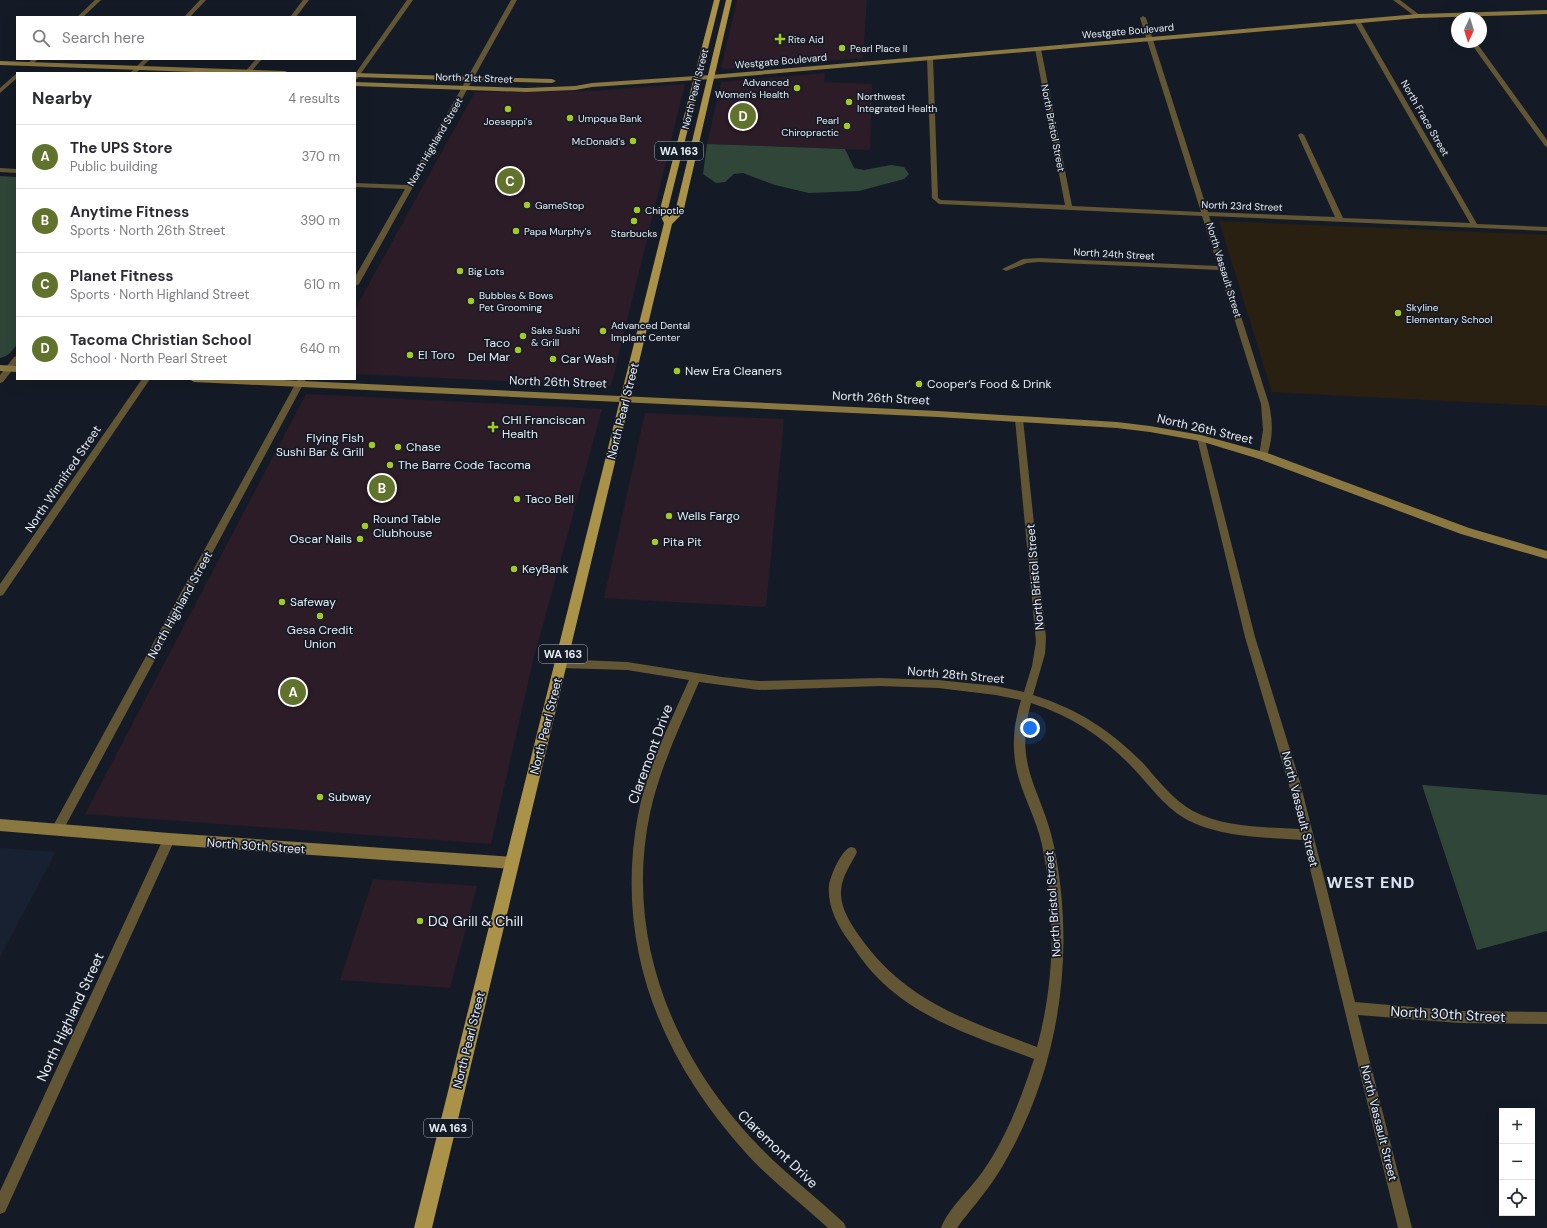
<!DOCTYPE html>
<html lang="en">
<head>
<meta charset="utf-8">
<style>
  :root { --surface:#fff; --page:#f7f7f7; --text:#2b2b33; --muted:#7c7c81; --line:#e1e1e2; --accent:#61722d }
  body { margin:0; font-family:"DM Sans",sans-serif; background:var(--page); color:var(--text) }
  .controls { position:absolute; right:12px; bottom:12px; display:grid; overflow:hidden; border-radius:0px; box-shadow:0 4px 16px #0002 }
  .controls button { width:36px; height:36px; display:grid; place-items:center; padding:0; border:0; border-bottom:1px solid var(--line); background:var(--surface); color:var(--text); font:20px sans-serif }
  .compass { position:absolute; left:1451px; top:12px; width:36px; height:36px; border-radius:50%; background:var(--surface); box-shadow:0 4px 16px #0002; rotate:184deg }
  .you { position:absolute; left:1030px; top:728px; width:14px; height:14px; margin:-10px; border:3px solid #fff; border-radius:50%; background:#1a73e8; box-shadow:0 0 0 6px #1a73e833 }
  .badge { display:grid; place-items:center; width:26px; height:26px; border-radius:50%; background:var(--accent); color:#fff; font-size:13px; font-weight:700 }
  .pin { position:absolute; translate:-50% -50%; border:2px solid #fff; box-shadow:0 1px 4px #0006 }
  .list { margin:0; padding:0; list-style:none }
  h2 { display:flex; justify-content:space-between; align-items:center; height:52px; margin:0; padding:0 16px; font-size:17px }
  h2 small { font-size:13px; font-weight:400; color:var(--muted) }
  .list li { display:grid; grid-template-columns:26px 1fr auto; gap:12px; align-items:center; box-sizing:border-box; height:64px; padding:0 16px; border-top:1px solid var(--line) }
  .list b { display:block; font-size:15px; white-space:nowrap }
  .list p { margin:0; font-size:13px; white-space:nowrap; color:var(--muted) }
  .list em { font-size:13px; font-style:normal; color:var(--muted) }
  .icon { flex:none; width:22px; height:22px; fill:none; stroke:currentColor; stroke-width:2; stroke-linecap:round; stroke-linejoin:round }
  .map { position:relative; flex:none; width:1547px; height:1228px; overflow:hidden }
  .search { position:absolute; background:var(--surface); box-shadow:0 4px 16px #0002; left:16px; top:16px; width:340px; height:44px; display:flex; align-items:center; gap:10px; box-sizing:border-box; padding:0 14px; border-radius:0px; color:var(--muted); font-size:15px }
  .panel { position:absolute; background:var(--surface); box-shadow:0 4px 16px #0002; left:16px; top:72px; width:340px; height:308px; border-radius:0px }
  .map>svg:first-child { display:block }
</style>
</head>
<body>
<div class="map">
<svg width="1547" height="1228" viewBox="0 0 1547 1228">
  <rect width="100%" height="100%" fill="#151b26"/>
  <path fill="#2b1c27" d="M 737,0 L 867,0 L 863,58 L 724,69 L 721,68 Z
    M 825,73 L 824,82 L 872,84 L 870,150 L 707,144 L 721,82 Z
    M 685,84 L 611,386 L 355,374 L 355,309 L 475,92 L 592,91 Z
    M 306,394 L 602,409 L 533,661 L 491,844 L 85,814 Z
    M 645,413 L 784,419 L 766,607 L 604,598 Z
    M 373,879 L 477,886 L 450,988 L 340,980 Z"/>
  <path fill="#182132" d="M 0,848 L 56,852 L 0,957 Z"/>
  <path fill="#2a2011" d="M 1219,221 L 1547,235 L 1547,406 L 1272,392 Z"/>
  <path fill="#2f4639" d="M 707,144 L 845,149 L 854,168 L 864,170 L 891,165 L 904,167 L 909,174 L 904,179 L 859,191 L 809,193 L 775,185 L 743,173 L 734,174 L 725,182 L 716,183 L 703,174 Z
    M 0,176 L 17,177 L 17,344 C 12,351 9,356 0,358 Z
    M 1422,785 L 1547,795 L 1547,931 L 1477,950 Z"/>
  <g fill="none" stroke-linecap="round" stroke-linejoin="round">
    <path fill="#625635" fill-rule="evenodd" d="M 95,0 L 101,0 L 83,17 L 77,17 Z
      M 200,0 L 206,0 L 190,17 L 184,17 Z
      M 303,0 L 309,0 L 296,17 L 290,17 Z
      M 407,0 L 413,0 L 357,79 L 355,80 L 355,74 Z
      M 511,0 L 517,0 L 359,284 L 355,286 L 355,277 L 405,189 L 355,187 L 355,183 L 407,185 Z
      M 1393,0 L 1400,0 L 1421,16 L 1416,17 Z
      M 1143,16 L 1146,18 L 1208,212 L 1335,217 L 1298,135 L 1301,133 L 1304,135 L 1343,218 L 1470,223 L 1354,21 L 1357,19 L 1360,21 L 1477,224 L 1547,227 L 1547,231 L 1209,216 L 1269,404 C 1273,422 1273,438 1267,456 L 1263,459 L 1259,456 L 1263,430 L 1261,404 L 1219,270 L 1039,262 L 1027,263 L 1006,271 L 1002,269 L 1023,259 L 1039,258 L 1218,266 L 1202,216 L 939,204 L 932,198 L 927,58 L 930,56 L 933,58 L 938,198 L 941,200 L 1065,205 L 1035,49 L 1038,47 L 1041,49 L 1072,206 L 1201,212 L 1140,18 Z
      M 1470,42 L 1476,42 L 1547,140 L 1547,147 L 1545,146 Z
      M 32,59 L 38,59 L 32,65 L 28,65 L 27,64 Z
      M 144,59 L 150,59 L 136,73 L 130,73 Z
      M 256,59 L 262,59 L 250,73 L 244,73 Z
      M 17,73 L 17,78 L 0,93 L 0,88 Z
      M 0,168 L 17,169 L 17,173 L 0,172 Z
      M 17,356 L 17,364 L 3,382 L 0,383 L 0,375 L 14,357 Z
      M 142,379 L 150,379 L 3,595 L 0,596 L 0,584 Z
      M 298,379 L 306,379 L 61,834 L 57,835 L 53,834 L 51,830 L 53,826 Z
      M 1019,416 L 1023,419 L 1046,638 L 1045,654 L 1033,695 C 1078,709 1110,730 1143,763 C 1158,780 1173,800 1193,811 C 1225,828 1265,827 1300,829 L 1288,782 L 1245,637 L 1197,438 L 1198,436 L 1204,436 L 1255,637 L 1300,782 L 1355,1002 L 1460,1011 L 1547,1012 L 1547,1024 L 1460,1023 L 1358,1015 L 1412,1228 L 1398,1228 L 1303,840 C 1264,837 1219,838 1184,818 C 1164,806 1150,786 1134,769 C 1105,738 1072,716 1031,703 C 1013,768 1042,789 1054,846 C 1077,958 1058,1078 997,1175 C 985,1194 970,1210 957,1228 L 941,1228 C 949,1207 970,1190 983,1171 C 1007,1137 1021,1098 1034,1059 C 982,1039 924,1022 883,983 C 870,971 859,956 849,941 C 837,925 827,905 829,885 C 831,875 841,850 851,847 L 855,848 L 857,852 C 851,865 842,875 841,891 C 840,908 851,924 860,937 C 906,1002 967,1020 1037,1047 C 1055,981 1056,911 1042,845 C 1036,816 1019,790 1015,761 C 1012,740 1015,720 1021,700 L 996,695 L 938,688 L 879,686 L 759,690 L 699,682 C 681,724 660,767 650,813 C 624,936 672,1055 756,1143 C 783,1172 815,1196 844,1223 L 846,1228 L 828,1228 C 801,1203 770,1180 745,1152 C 659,1056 614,944 638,815 C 647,768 670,723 689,680 L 627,670 L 561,668 L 557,667 L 556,664 L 557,661 L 580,660 L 627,662 L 722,677 L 759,681 L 879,678 L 938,680 L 996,686 L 1024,692 L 1032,666 L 1036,642 L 1015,419 Z
      M 169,834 L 173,835 L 175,839 L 5,1212 L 0,1214 L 0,1191 L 165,835 Z"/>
    <path fill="#8b7841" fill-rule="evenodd" d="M 1547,10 L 1547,14 L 1418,18 L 711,79 L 592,87 L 575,90 L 526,92 L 355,86 L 355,82 L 526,88 L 575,86 L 592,83 L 711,75 L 1418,14 Z
      M 0,61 L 285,71 L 289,73 L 223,73 L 0,65 Z
      M 354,73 L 355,73 L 552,79 L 556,81 L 552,83 L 355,77 Z
      M 0,365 L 17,366 L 17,372 L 0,371 Z
      M 189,379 L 261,379 L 938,411 L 1117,422 L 1150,426 L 1201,435 L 1267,453 L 1469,528 L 1547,551 L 1547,559 L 1461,534 L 1259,459 L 1200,441 L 1150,432 L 1117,428 L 938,417 L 194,382 Z
      M 0,819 L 169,833 L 512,857 L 517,858 L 519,863 L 517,868 L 512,869 L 169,845 L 0,831 Z"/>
    <path fill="#ab9249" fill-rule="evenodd" d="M 714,0 L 720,0 L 667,213 L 669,217 L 675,212 L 726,0 L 732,0 L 683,213 L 672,224 L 432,1228 L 414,1228 L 664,223 L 659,213 Z"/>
  </g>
  <g fill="#a3c926" stroke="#151b26" stroke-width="1.5">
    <path d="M778 33h4v4h4v4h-4v4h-4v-4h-4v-4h4z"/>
    <circle cx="842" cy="48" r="4"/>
    <circle cx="797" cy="88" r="4"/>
    <circle cx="849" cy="102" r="4"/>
    <circle cx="508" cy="109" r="4"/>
    <circle cx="570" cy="118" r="4"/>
    <circle cx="847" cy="126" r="4"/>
    <circle cx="633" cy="141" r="4"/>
    <circle cx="527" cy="205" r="4"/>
    <circle cx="637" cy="210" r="4"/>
    <circle cx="634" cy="221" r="4"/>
    <circle cx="516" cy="231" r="4"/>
    <circle cx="460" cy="271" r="4"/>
    <circle cx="471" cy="301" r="4"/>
    <circle cx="1398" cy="313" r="4"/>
    <circle cx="603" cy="331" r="4"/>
    <circle cx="523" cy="336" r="4"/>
    <circle cx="518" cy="350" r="4"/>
    <circle cx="410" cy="355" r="4"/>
    <circle cx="553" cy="359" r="4"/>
    <circle cx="677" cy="371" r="4"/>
    <circle cx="919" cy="384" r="4"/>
    <path d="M491 421h4v4h4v4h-4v4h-4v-4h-4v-4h4z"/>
    <circle cx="372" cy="445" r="4"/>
    <circle cx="398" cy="447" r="4"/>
    <circle cx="390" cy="465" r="4"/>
    <circle cx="517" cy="499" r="4"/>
    <circle cx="669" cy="516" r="4"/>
    <circle cx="365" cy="526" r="4"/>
    <circle cx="360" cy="539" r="4"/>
    <circle cx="655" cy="542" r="4"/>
    <circle cx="514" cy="569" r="4"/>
    <circle cx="282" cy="602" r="4"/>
    <circle cx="320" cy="616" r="4"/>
    <circle cx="320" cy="797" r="4"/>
    <circle cx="420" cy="921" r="4"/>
  </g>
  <g text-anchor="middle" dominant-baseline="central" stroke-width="3.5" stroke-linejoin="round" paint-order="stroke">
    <g font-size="10" fill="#e8edf5" stroke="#151b26">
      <text transform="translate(1128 31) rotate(-5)">Westgate Boulevard</text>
      <text transform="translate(781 61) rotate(-5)">Westgate Boulevard</text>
      <text transform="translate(474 78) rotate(2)">North 21st Street</text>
      <text transform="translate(695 89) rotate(-76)">North Pearl Street</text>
      <text transform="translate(1425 118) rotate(60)">North Frace Street</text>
      <text transform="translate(1053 128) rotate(79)">North Bristol Street</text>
      <text transform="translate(435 142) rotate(-60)">North Highland Street</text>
      <text transform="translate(1242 206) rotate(2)">North 23rd Street</text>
      <text transform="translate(1114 254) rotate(3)">North 24th Street</text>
      <text transform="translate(1224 270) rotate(73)">North Vassault Street</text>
    </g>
    <g font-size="10" fill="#e8edf5" stroke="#151b26" text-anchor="start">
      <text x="788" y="39">Rite Aid</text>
      <text x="850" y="48">Pearl Place II</text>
      <text x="789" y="82" text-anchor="end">Advanced<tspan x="789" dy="12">Women's Health</tspan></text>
      <text x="857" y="96">Northwest<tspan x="857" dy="12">Integrated Health</tspan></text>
      <text x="578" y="118">Umpqua Bank</text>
      <text x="839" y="120" text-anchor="end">Pearl<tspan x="839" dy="12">Chiropractic</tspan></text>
      <text x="508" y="121" text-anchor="middle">Joeseppi's</text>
      <text x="625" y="141" text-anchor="end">McDonald's</text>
      <text x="535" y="205">GameStop</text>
      <text x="645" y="210">Chipotle</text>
      <text x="524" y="231">Papa Murphy's</text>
      <text x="634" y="233" text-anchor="middle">Starbucks</text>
      <text x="468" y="271">Big Lots</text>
      <text x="479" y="295">Bubbles &amp; Bows<tspan x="479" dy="12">Pet Grooming</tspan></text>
      <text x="1406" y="307">Skyline<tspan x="1406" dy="12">Elementary School</tspan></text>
      <text x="611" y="325">Advanced Dental<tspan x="611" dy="12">Implant Center</tspan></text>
      <text x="531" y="330">Sake Sushi<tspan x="531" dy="12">&amp; Grill</tspan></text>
    </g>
    <g fill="#151b26" stroke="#a9aeb7" stroke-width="1">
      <rect x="655" y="142" width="48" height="18" rx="3"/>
      <rect x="539" y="645" width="48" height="18" rx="3"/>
      <rect x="424" y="1119" width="48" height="18" rx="3"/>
    </g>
    <g font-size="11" font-weight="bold" fill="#e8edf5">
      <text x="679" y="151">WA 163</text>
      <text x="563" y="654">WA 163</text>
      <text x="448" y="1128">WA 163</text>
    </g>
    <g font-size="12" fill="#e8edf5" stroke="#151b26" text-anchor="start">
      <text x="510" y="343" text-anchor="end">Taco<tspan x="510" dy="14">Del Mar</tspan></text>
      <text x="418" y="355">El Toro</text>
      <text x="561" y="359">Car Wash</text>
      <text x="685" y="371">New Era Cleaners</text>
      <text x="927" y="384">Cooper’s Food &amp; Drink</text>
      <text x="502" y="420">CHI Franciscan<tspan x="502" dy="14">Health</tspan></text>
      <text x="364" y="438" text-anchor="end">Flying Fish<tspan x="364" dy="14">Sushi Bar &amp; Grill</tspan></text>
      <text x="406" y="447">Chase</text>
      <text x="398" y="465">The Barre Code Tacoma</text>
      <text x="525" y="499">Taco Bell</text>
      <text x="677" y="516">Wells Fargo</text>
      <text x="373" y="519">Round Table<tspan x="373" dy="14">Clubhouse</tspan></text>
      <text x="352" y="539" text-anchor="end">Oscar Nails</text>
      <text x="663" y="542">Pita Pit</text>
      <text x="522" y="569">KeyBank</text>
      <text x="290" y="602">Safeway</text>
      <text x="320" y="630" text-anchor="middle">Gesa Credit<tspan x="320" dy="14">Union</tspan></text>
      <text x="328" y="797">Subway</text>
    </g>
    <g font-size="12" fill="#e8edf5" stroke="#151b26">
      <text transform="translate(558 382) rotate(2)">North 26th Street</text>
      <text transform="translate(881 398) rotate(3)">North 26th Street</text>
      <text transform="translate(623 411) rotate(-76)">North Pearl Street</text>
      <text transform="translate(1205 429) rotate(13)">North 26th Street</text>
      <text transform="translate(63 479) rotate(-56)">North Winnifred Street</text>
      <text transform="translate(1035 577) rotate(-95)">North Bristol Street</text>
      <text transform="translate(180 605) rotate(-61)">North Highland Street</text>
      <text transform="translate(956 675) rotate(5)">North 28th Street</text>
      <text transform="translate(546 726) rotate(-76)">North Pearl Street</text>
      <text transform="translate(1300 809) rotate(76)">North Vassault Street</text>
      <text transform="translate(256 846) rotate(4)">North 30th Street</text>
      <text transform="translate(1053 904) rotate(-94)">North Bristol Street</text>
      <text transform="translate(469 1040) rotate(-76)">North Pearl Street</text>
      <text transform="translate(1379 1123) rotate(76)">North Vassault Street</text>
    </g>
    <g font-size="14" fill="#e8edf5" stroke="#151b26">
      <text transform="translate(650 754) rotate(-70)">Claremont Drive</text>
      <text transform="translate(1448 1014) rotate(3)">North 30th Street</text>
      <text transform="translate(70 1017) rotate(-65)">North Highland Street</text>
      <text transform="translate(778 1149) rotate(44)">Claremont Drive</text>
    </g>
    <g font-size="14" fill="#e8edf5" stroke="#151b26" text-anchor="start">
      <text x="428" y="921">DQ Grill &amp; Chill</text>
    </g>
    <g font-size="16" font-weight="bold" letter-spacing="1" fill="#dae3f4" stroke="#151b26">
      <text x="1371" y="882">WEST END</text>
    </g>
  </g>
</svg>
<div class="controls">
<button>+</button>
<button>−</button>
<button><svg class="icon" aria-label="locate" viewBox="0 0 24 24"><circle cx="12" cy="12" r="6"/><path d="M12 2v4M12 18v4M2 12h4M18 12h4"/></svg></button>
</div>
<svg class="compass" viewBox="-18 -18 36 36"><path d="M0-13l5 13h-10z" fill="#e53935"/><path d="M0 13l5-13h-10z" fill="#7c7c81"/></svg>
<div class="you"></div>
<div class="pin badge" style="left:293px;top:692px">A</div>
<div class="pin badge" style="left:382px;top:488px">B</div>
<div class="pin badge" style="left:510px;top:181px">C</div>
<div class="pin badge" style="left:743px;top:116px">D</div>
<div class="search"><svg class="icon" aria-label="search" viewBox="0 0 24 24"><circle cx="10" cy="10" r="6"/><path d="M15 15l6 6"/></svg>Search here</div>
<section class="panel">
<h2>Nearby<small>4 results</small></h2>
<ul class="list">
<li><span class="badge">A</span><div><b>The UPS Store</b><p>Public building</p></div><em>370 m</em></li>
<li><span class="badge">B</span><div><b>Anytime Fitness</b><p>Sports · North 26th Street</p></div><em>390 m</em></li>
<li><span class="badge">C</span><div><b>Planet Fitness</b><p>Sports · North Highland Street</p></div><em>610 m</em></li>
<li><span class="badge">D</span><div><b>Tacoma Christian School</b><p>School · North Pearl Street</p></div><em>640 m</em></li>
</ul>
</section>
</div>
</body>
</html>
